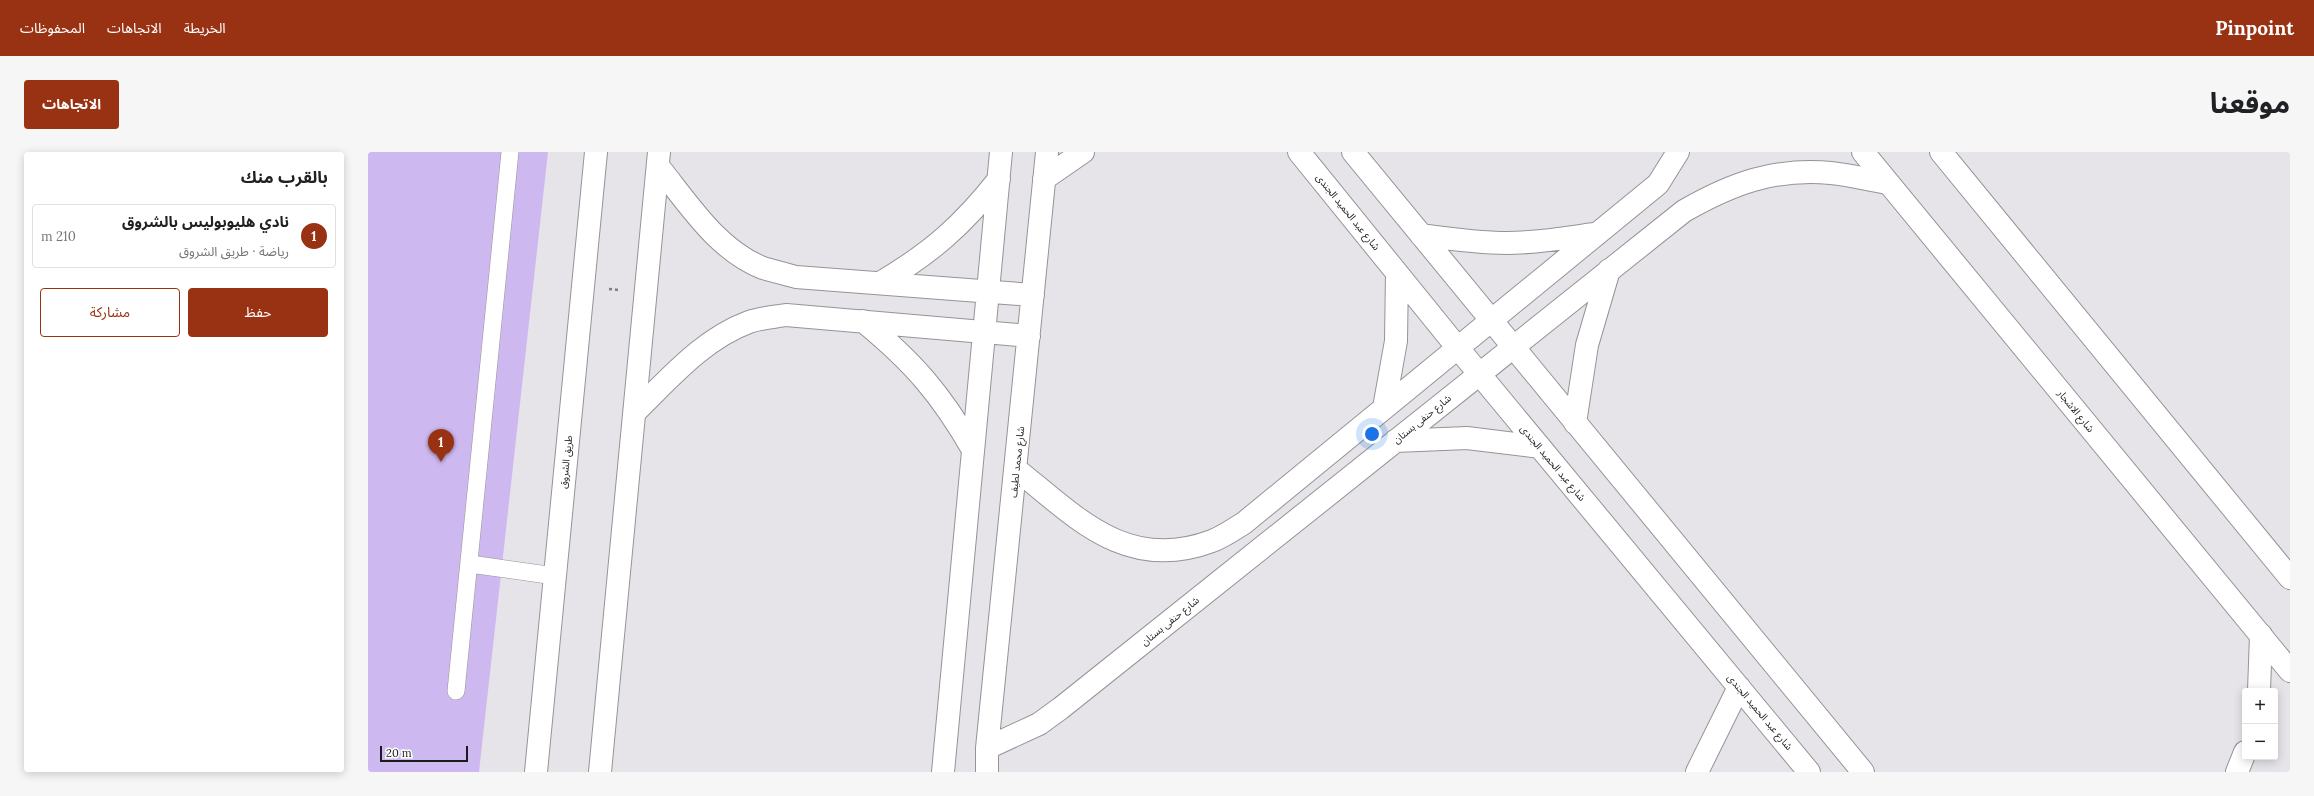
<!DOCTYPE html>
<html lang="ar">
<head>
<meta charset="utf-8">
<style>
  :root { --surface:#fff; --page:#f6f6f6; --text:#202124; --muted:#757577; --line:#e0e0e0; --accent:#993113 }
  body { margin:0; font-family:Lora,"Noto Sans Arabic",serif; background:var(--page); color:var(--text); direction:rtl }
  .controls { position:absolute; right:12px; bottom:12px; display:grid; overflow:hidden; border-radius:4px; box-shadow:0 2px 10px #0003 }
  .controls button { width:36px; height:36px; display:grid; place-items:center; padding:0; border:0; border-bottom:1px solid var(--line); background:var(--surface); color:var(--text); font:20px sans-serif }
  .scale { position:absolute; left:12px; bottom:10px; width:88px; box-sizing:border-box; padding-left:4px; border:2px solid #1b1b1c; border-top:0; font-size:11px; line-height:14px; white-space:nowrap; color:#1b1b1c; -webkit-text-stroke:3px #fff; paint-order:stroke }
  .you { position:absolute; left:1004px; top:282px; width:14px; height:14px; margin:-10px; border:3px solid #fff; border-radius:50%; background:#1a73e8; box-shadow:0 0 0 6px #1a73e833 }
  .badge { display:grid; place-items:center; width:26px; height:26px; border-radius:50%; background:var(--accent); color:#fff; font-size:13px; font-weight:700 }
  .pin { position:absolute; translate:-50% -33px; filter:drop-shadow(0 1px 2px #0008) }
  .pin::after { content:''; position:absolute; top:21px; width:14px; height:12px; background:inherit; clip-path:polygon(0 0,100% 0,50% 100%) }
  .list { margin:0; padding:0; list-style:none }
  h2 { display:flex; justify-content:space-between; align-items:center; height:52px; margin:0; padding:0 16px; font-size:17px }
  h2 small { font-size:13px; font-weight:400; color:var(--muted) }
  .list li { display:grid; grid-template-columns:26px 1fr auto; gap:12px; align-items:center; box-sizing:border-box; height:64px; margin:0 8px 8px; padding:0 8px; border:1px solid var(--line); border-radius:4px }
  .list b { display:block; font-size:15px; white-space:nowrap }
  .list p { margin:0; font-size:13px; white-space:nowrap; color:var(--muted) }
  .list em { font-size:13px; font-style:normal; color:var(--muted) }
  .actions { display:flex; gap:8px; padding:12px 16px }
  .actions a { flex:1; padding:9px 0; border:1px solid var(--accent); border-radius:4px; text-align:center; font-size:14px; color:var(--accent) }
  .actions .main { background:var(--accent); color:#fff }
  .map { position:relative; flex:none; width:1922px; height:620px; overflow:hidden; direction:ltr; border-radius:4px }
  header { display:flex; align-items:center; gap:24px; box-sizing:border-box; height:56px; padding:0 20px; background:var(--accent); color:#fff }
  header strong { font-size:19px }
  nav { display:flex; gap:22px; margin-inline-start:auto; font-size:14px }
  .intro { display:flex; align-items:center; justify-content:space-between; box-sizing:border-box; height:96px; padding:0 24px }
  h1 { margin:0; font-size:28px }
  .button { padding:10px 18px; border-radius:4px; background:var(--accent); color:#fff; font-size:14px; font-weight:700 }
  main { display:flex; gap:24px; padding:0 24px }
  aside { flex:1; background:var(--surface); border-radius:4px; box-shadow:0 2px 10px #0003 }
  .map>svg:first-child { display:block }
</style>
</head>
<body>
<header>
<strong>Pinpoint</strong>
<nav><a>الخريطة</a><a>الاتجاهات</a><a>المحفوظات</a></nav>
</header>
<div class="intro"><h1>موقعنا</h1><a class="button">الاتجاهات</a></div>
<main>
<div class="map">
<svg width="1922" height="620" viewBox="0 0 1922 620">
  <rect width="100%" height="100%" fill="#e6e4e9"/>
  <path fill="#cdb9f0" d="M 0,0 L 180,0 L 111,620 L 0,620 Z"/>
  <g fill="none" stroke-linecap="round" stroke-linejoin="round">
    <defs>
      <path id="lane" d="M 102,412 L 187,424
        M 88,539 L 142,0"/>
      <path id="street" d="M 931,0 L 1089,195 L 1441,620
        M 985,0 L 1495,620
        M 290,14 C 320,51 349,98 395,116 C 406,119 417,122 428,125 L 665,143
        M 676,27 L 715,0
        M 1053,83 C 1082,87 1110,91 1139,91 C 1168,91 1197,86 1226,82
        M 512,131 C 563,101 595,73 631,27
        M 495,169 C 545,210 573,242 605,298
        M 1016,256 L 1028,189 L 1029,121
        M 267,260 C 302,226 335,187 381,170 C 392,166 406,165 418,163 L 661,184
        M 1207,271 L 1219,193 L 1241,118
        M 1027,289 L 1099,286 L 1172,295
        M 648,317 C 709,366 759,421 844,389 C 855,385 866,377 876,371 L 1290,32 L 1310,0
        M 1891,539 L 1893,483
        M 619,596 L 671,572 L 693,556 L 1316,59 C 1365,31 1406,16 1463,21 C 1482,23 1502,28 1520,31
        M 575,620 L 633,0
        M 619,620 L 619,596 L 679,0
        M 1329,620 L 1371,535
        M 1869,620 L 1877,600"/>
      <path id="secondary" d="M 1495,0 L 1922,519
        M 1573,0 L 1922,426
        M 168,620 L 228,0
        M 232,620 L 291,0"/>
    </defs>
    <use href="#lane" stroke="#959398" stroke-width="18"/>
    <use href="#street" stroke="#959398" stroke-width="24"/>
    <use href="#secondary" stroke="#959398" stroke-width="24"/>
    <path stroke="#7f7e81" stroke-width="2.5" stroke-dasharray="3 3" stroke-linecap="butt" d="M 241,137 L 251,138"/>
    <use href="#lane" stroke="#fff" stroke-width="17"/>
    <use href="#street" stroke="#fff" stroke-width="22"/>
    <use href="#secondary" stroke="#fff" stroke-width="22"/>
  </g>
  <g text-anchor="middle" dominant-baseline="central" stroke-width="4" stroke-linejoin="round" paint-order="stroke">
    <g font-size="10" fill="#1b1b1c" stroke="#fff">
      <text transform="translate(980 60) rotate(51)">شارع عبد الحميد الجندى</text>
      <text transform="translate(1708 259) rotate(51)">شارع الاشجار</text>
      <text transform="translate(1054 267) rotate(-39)">شارع حنفى بستان</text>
      <text transform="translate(198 310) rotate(-84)">طريق الشروق</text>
      <text transform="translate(649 310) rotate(-84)">شارع محمد لطيف</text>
      <text transform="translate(1185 311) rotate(50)">شارع عبد الحميد الجندى</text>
      <text transform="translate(802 469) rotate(-39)">شارع حنفى بستان</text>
      <text transform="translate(1392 560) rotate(50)">شارع عبد الحميد الجندى</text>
    </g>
  </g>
</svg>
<div class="controls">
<button>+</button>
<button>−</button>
</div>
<div class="scale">20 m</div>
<div class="you"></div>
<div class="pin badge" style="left:73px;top:310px">1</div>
</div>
<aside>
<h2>بالقرب منك<small></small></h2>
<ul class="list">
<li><span class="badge">1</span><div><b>نادي هليوبوليس بالشروق</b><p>رياضة · طريق الشروق</p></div><em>210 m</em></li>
</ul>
<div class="actions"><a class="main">حفظ</a><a>مشاركة</a></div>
</aside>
</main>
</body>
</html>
